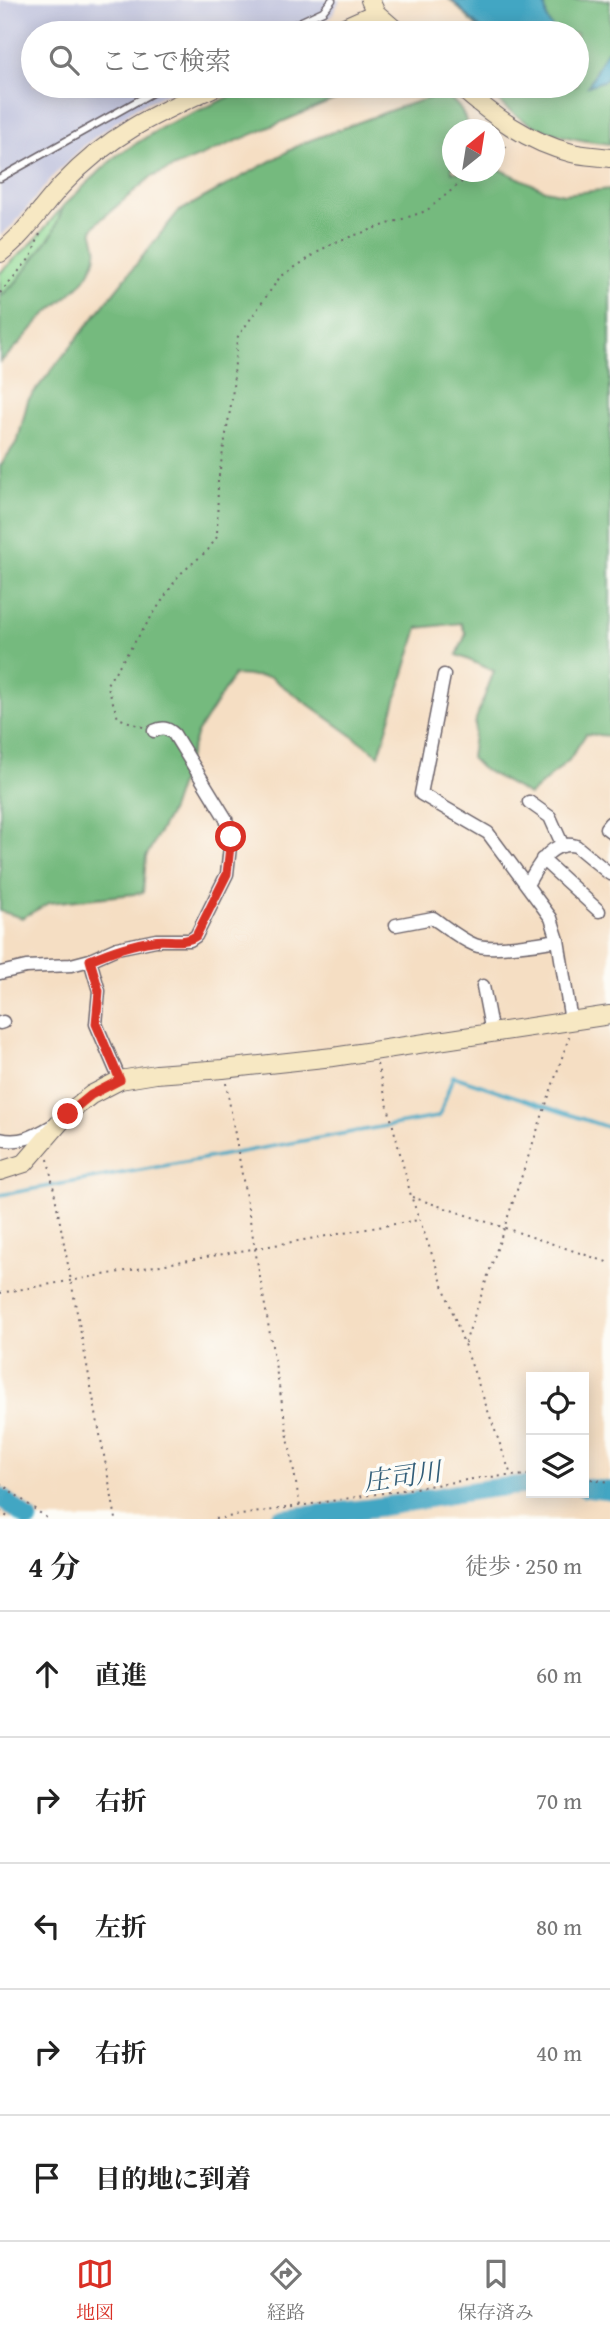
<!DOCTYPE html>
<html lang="ja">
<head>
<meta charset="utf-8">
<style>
  :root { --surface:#fff; --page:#f6f6f6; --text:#222; --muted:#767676; --line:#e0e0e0; --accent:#d93025 }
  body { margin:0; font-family:"Gentium Book Plus","Noto Serif JP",serif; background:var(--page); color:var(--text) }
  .controls { position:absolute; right:21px; bottom:21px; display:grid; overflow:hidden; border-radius:0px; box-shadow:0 4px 18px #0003 }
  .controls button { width:63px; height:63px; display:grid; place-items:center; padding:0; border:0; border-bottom:2px solid var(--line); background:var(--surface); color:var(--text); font:35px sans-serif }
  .compass { position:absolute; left:442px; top:119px; width:63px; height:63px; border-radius:50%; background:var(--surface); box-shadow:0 4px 18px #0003; rotate:30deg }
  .stop { position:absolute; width:21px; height:21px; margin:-16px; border:5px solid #d93025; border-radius:50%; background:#fff }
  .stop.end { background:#d93025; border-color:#fff; box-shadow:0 2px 7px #0008 }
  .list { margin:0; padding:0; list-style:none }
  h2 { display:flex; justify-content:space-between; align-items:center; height:91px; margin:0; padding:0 28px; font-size:30px }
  h2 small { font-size:23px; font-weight:400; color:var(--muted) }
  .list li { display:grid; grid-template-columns:46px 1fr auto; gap:21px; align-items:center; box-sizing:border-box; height:126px; padding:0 28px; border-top:2px solid var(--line) }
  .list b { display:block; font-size:26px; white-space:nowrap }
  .list em { font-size:23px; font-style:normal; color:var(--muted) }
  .icon { flex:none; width:38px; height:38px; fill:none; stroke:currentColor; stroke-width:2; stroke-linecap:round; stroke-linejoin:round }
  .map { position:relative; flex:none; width:610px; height:1519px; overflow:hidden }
  .search { position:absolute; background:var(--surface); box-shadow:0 4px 18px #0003; left:21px; right:21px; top:21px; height:77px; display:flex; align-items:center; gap:18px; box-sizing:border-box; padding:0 24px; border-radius:38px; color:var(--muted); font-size:26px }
  .sheet { height:721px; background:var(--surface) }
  nav { display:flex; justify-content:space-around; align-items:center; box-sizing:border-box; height:98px; border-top:2px solid var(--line); background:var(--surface); font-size:19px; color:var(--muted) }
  nav a { display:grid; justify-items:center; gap:4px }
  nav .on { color:var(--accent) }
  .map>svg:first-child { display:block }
</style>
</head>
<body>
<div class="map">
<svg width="610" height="1519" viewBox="0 0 610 1519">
  <rect width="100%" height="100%" fill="#fdfcf7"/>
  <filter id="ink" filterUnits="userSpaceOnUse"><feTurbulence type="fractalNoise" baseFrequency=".0143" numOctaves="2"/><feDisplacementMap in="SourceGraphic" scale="14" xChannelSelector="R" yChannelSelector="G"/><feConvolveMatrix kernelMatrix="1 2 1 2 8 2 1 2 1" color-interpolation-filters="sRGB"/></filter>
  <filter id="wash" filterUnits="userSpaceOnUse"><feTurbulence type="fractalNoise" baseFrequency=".00686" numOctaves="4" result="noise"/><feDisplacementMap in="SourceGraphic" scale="28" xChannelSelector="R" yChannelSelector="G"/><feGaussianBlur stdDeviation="1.57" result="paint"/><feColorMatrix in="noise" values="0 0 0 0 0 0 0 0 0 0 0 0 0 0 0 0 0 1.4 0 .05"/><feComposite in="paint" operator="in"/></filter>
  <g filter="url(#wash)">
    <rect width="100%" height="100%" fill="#f5dec3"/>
    <path fill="#c0c2dd" d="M 0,0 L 340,0 L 332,16 L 301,33 L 33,33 L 33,86 L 184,86 L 137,107 L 87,143 L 55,174 L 14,224 L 0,236 Z"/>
    <path fill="#92da95" stroke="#5a7e68" stroke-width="2" d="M 64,205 L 53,233 L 17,281 L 0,297 L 0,273 L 35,240 Z"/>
    <path fill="#75ba7e" stroke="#4c6e5c" stroke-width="2" d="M 448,0 L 610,0 L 610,144 C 572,140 533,132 504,106 C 497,100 493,91 486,86 L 577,86 L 577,33 L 482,33 L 451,0 Z
      M 254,86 L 367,86 L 151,177 L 99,221 L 92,230 C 95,242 99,250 94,262 C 86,287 59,301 42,318 C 28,333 16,349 0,362 L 0,297 L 17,281 L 53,233 L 64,205 L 116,156 L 166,125 Z
      M 439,95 C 456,98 465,113 468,129 L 452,130 L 452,172 L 494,172 L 495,167 L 545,190 L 564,194 L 610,189 L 610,736 L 586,734 L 569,760 L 529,795 L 481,768 L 471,758 L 476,719 L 494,671 L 457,655 L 466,634 L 461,623 L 418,628 L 379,755 L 270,677 L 234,675 L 197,733 L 171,810 L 146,857 L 143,893 L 49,903 L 22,918 L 0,911 L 0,466 L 18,440 L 28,400 L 178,212 L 303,143 L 397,108 Z"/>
    <path fill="#43a6c3" stroke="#32647f" stroke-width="2" d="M 452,0 L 544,0 L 547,19 L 555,33 L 485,33 Z
      M 606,51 L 610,53 L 610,72 L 606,80 L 588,86 Z"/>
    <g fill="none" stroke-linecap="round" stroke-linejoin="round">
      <path stroke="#43a6c3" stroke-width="3.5" d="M 0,1195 L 437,1117 L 440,1114 L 453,1076 L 610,1128"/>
      <path stroke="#43a6c3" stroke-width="19" d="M 584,1488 L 610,1491
        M 0,1497 L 29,1519
        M 280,1519 C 317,1513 355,1511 392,1505 C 439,1497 484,1487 531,1485"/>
    </g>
  </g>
  <g filter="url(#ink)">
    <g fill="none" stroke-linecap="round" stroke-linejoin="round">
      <defs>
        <path id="lane" d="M 276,33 L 323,11 L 332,0
          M 0,178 L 164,86"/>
        <path id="street" d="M 444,675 L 421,794 L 488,833 L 551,918 L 558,940 L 571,1021
          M 529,802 L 550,817 L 563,846
          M 610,823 L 606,828 L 610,831
          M 542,859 L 599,911
          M 528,883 C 538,866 551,839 576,846 L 610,874
          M 396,925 L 433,918 C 446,927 460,939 475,945 C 490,951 541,943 558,940
          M 90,960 L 99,991 L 96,1024 L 120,1080
          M 0,973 L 26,967 L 71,965 L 90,960 L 117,948 L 156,940 L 190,940 L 196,936 L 227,874 L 231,837 L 226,819 L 174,734 C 167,728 163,727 154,731
          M 483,986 L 492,1033
          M 0,1023 L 3,1022
          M 0,1139 C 20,1144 35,1136 52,1126"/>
        <path id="secondary" d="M 376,13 L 399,33
          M 331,33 L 376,13 L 370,0
          M 459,86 C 492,115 527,142 572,153 C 584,156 597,156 610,158
          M 0,253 C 25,234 41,208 62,185 C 110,134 155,114 217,86
          M 0,1171 L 25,1163 L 68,1113 L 91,1095 L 120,1080 L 156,1074 L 223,1069 L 333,1057 L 610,1015"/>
      </defs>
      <use href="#lane" stroke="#6c646b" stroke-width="9"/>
      <use href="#street" stroke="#6c646b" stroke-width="15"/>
      <use href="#secondary" stroke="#6c646b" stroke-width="20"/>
      <path stroke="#6c646b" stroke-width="2" stroke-dasharray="2 5" stroke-linecap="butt" d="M 494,156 L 510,144
        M 0,293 L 31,257 L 40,234
        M 143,727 L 118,718 L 107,684 L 179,575 L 208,550 L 217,537 L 218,481 L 232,399 L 237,338 L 280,277 L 332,243 L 426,211 L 474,172
        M 377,1064 L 411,1196 L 511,1475
        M 226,1083 L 300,1506
        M 48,1159 L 116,1519
        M 412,1197 L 610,1263
        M 0,1293 L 418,1220
        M 465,1343 L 569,1037
        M 584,1478 L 610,1482
        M 0,1483 L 48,1519
        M 0,1511 L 10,1519
        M 215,1519 L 486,1477 L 531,1475"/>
      <use href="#lane" stroke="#fff" stroke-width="6"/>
      <use href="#street" stroke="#fff" stroke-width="12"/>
      <use href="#secondary" stroke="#f7e8c3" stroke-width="18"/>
    </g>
  </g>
  <g fill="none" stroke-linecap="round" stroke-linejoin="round" filter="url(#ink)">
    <path stroke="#d93025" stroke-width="9" d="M 68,1114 L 91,1095 L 120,1080 L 96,1024 L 99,991 L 90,960 C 111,951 130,944 153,941 C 168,938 183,945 196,936 L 227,874 L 231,837"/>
  </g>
  <g text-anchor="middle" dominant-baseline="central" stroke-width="7" stroke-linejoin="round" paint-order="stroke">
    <g font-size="26" font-style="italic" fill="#315d78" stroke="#fdfcf7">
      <text transform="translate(402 1476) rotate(-8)">庄司川</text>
    </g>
  </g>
</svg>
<div class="controls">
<button><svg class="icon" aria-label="locate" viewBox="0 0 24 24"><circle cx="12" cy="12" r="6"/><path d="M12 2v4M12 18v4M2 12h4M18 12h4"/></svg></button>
<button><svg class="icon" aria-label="layers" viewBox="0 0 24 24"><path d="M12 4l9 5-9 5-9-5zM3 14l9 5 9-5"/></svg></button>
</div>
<svg class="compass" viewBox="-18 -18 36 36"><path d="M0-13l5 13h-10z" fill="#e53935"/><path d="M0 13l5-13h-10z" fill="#767676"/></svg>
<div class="stop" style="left:231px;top:837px"></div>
<div class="stop end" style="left:68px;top:1114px"></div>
<div class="search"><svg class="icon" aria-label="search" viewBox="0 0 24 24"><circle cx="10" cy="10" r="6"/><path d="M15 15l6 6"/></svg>ここで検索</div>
</div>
<section class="sheet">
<h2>4 分<small>徒歩 · 250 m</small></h2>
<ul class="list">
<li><svg class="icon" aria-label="ahead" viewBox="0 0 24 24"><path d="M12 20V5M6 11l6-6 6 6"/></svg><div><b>直進</b></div><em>60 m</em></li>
<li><svg class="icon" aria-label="right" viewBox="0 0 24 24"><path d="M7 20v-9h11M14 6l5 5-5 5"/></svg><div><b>右折</b></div><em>70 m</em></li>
<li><svg class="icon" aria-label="left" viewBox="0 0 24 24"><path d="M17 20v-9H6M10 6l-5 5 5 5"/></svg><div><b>左折</b></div><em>80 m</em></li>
<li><svg class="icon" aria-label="right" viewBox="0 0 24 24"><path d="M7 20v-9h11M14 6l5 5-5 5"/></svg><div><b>右折</b></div><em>40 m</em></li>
<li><svg class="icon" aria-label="arrive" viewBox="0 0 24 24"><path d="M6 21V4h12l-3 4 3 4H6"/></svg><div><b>目的地に到着</b></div></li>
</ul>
</section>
<nav>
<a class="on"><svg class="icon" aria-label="map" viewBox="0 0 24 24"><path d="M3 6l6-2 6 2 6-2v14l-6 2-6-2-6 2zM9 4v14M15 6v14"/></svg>地図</a>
<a><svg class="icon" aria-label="directions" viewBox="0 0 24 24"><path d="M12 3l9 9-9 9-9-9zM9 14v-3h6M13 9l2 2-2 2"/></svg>経路</a>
<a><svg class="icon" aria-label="saved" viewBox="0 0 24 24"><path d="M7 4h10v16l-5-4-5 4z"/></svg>保存済み</a>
</nav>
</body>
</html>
